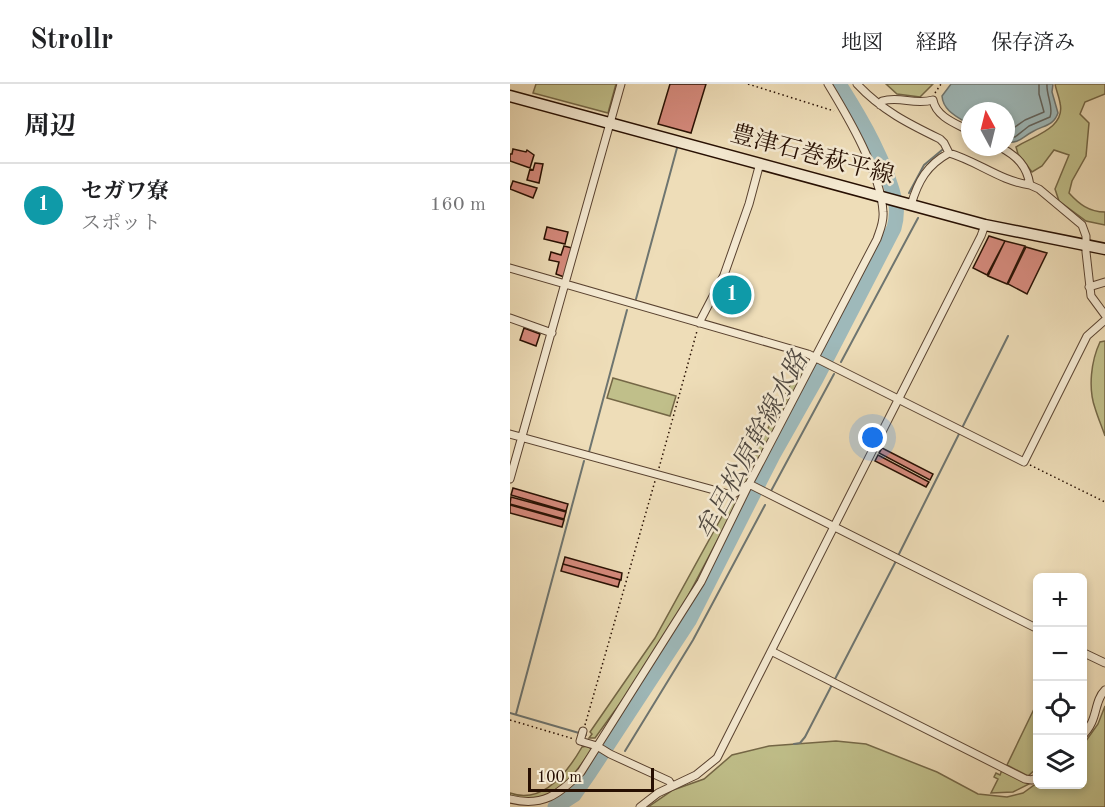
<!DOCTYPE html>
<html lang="ja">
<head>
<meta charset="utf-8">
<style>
  :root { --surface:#fff; --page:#f6f6f6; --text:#202124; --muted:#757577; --line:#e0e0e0; --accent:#0b8043 }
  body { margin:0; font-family:"Old Standard TT","Noto Serif JP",serif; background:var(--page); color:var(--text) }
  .controls { position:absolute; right:18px; bottom:18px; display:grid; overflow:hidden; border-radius:9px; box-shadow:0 3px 9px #0003 }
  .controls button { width:54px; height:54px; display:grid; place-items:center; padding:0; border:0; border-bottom:2px solid var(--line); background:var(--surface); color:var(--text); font:30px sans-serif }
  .compass { position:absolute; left:451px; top:18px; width:54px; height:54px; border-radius:50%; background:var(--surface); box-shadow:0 3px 9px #0003; rotate:353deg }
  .scale { position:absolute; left:18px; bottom:15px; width:126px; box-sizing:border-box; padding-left:6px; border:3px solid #270f02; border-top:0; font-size:16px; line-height:21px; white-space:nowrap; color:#270f02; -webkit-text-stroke:4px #f4e9d1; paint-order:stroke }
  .you { position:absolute; left:363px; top:354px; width:21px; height:21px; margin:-15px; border:4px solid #fff; border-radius:50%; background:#1a73e8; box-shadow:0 0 0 9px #1a73e833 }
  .badge { display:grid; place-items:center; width:39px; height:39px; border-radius:50%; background:var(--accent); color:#fff; font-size:20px; font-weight:700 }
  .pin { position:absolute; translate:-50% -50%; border:3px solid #fff; box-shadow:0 2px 6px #0006 }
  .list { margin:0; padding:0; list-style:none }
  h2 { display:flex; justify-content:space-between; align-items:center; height:78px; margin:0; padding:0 24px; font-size:26px }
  h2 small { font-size:20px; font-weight:400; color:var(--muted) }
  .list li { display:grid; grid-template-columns:39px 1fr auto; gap:18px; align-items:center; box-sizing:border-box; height:84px; padding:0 24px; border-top:2px solid var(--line) }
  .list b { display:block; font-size:22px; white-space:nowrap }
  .list p { margin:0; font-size:20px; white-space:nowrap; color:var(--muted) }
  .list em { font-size:20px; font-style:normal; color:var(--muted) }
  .icon { flex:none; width:33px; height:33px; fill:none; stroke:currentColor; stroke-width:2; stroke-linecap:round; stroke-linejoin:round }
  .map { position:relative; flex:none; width:595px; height:723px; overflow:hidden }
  header { display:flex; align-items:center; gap:36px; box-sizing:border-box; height:84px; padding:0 30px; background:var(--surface); border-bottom:2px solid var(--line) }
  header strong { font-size:28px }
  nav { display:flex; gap:33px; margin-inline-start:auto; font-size:21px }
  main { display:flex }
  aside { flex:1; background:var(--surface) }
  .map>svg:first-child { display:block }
</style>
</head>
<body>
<header>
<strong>Strollr</strong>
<nav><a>地図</a><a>経路</a><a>保存済み</a></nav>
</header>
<main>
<aside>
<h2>周辺<small></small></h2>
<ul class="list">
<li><span class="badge" style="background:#0f9aa8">1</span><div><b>セガワ寮</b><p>スポット</p></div><em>160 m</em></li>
</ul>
</aside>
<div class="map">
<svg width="595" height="723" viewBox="0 0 595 723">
  <rect width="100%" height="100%" fill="#eeddb8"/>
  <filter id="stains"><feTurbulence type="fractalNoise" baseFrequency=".00333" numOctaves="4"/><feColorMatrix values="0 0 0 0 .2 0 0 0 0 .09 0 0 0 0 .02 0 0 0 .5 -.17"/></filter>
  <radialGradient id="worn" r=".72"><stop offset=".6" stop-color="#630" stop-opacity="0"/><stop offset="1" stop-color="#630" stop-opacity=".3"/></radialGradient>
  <path fill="#c0bf8a" stroke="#746746" stroke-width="1.5" d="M 26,0 L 106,0 L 98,29 L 23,9 Z
    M 376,0 L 423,0 L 410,13 L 387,10 Z
    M 545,0 L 595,0 L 595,10 L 575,18 L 570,30 L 579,39 L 576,72 L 562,97 L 559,109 C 569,120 579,128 595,128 L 595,141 L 576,137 L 549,117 L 545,105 L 559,71 L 544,66 L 532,82 L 522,88 L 508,70 L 506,63 C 523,52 556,44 550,19 C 549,12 546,6 545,0 Z
    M 595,257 L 595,352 C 592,343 588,334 585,324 C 578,304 581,277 590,258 Z
    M 294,274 L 299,278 L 238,398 L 222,407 L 229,401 Z
    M 103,294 L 166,312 L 160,332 L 97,314 Z
    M 221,416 L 226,416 L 227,419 L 169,529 L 119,607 L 85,654 L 79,654 L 82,650 L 80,648 L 145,554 Z
    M 595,622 L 595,723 L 138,723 L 163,706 L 194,695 L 222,671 L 259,662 L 326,657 L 356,660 L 427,688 L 468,710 L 497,713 L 513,709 L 527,699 L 572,700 L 573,661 L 588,640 Z
    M 524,625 L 527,627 L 527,684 L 518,692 L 497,681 Z
    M 77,662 L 82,665 C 70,683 47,716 23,717 C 16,717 7,714 0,712 L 0,709 C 33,721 57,689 72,663 Z
    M 492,686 L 519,700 L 503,708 L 481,709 L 488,695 L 484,693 L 486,689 L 490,691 Z"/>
  <path fill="#9eb9ba" stroke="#6e7570" stroke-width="1.5" d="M 441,0 L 543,0 L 542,8 L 548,29 C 543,43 533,41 522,48 C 512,53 509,60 496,58 L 496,27 L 460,27 L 460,41 C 448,33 433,27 432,12 Z"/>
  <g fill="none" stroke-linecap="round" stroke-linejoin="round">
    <path stroke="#62645e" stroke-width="1.5" d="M 496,45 L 502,45 L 515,36 L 534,28 L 529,10 L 529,0
      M 496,53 L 505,53 L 519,42 L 540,33 C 544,23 536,11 537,0"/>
    <path stroke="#6e7570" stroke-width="2" d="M 399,109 L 414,81 L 432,66
      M 126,215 L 167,64
      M 331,278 L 408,134
      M 79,368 L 117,226
      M 261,407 L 324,290
      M 388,472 L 498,252
      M 0,629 L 76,651
      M 6,630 L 74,377
      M 284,660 L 290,659 L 295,653 L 386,477
      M 115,667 L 183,556 L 255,421"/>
    <path stroke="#9eb9ba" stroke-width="15" d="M 45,723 L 64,711 L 80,688 L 179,537 L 263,371 L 306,295 L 384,144 C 386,137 387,129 386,121 C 377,79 352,36 329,0"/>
  </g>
  <path fill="#d68a7d" stroke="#270f02" stroke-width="1.5" d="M 160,0 L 196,0 L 181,49 L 148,40 Z
    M 3,65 L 16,68 L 17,66 L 24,71 L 20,84 L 0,77 L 0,70 L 2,70 Z
    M 25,79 L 33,80 L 29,99 L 17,96 L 20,85 L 23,86 Z
    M 3,97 L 27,104 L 23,114 L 0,105 Z
    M 37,143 L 58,148 L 55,160 L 34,155 Z
    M 479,152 L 495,157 L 477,191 L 463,184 Z
    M 495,157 L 515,162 L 497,200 L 478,192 Z
    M 54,162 L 62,164 L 54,193 L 46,190 L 49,178 L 39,176 L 41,168 L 51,171 Z
    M 516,163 L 537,169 L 517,210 L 498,200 Z
    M 215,200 L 235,212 L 230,222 L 209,210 Z
    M 14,244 L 30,250 L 26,262 L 10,256 Z
    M 372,364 L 423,390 L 420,396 L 369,369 Z
    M 368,371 L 419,398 L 416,403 L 365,377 Z
    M 3,404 L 58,420 L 56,427 L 1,411 Z
    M 1,413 L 56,428 L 54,435 L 0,420 Z
    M 0,421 L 54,436 L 52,443 L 0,429 Z
    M 55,473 L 112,489 L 111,496 L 53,480 Z
    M 53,480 L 110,496 L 108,503 L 51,487 Z"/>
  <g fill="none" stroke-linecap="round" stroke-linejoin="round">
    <defs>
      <path id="minor" d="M 347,0 C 371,26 399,40 430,55 L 434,59 L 439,69
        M 370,21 L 372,17 C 390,12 404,21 423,16 C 426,33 447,40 460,47
        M 490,63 C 507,72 517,82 520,101 L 529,105 L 572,141 L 576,152 L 576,168 L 581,212 L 595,231
        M 401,121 C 408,97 417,81 439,69 C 467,77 490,97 520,101
        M 0,184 L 298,270 L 514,378 L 577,252 L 595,236
        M 579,203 L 595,198
        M 0,234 L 42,249
        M 189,239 L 214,191 L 239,120 L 250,79
        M 0,350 L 222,411 L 239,400 L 528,545
        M 0,395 L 111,0
        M 261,567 L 515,695 L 522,696 L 528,693
        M 572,568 L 595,579
        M 73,647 L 70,657 L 87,662 L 100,670 L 159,697 L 162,702
        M 572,652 C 589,636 583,618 595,606
        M 0,715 C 32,723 49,711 71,688 L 191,498 L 239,400 L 367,155 C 370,146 374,138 373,128 C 371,89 338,33 318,0
        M 130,723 L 148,709 L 186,691 L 207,674 L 471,152 L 475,141"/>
      <path id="secondary" d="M 0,12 L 475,141 L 595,165"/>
    </defs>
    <use href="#minor" stroke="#594230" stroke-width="9"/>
    <use href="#secondary" stroke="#270f02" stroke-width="13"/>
    <path stroke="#270f02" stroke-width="1.5" stroke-dasharray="1.5 3" stroke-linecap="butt" d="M 238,0 L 324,27
      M 425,9 L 431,0
      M 520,381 L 595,418
      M 149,384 L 187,247
      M 0,636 L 64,655
      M 75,641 L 145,397"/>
    <use href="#minor" stroke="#f4e9d1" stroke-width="7"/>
    <use href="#secondary" stroke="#f4e9d1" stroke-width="10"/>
  </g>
  <g text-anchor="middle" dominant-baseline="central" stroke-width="5" stroke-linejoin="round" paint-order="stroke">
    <g font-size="24" fill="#270f02" stroke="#f4e9d1">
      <text transform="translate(302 72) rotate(15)">豊津石巻萩平線</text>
    </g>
    <g font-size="26" font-style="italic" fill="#514a42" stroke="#f4e9d1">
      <text transform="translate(243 362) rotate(-62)">牟呂松原幹線水路</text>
    </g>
  </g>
  <rect width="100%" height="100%" filter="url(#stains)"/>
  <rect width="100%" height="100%" fill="url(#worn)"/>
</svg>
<div class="controls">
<button>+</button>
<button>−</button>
<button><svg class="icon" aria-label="locate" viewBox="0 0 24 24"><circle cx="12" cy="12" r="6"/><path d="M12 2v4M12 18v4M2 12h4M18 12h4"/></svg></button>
<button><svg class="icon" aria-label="layers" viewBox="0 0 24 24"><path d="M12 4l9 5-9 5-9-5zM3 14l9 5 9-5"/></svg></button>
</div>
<svg class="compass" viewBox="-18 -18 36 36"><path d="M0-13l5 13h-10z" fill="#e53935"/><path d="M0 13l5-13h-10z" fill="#757577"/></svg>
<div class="scale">100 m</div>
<div class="you"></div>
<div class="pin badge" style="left:222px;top:211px;background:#0f9aa8">1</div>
</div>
</main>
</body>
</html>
